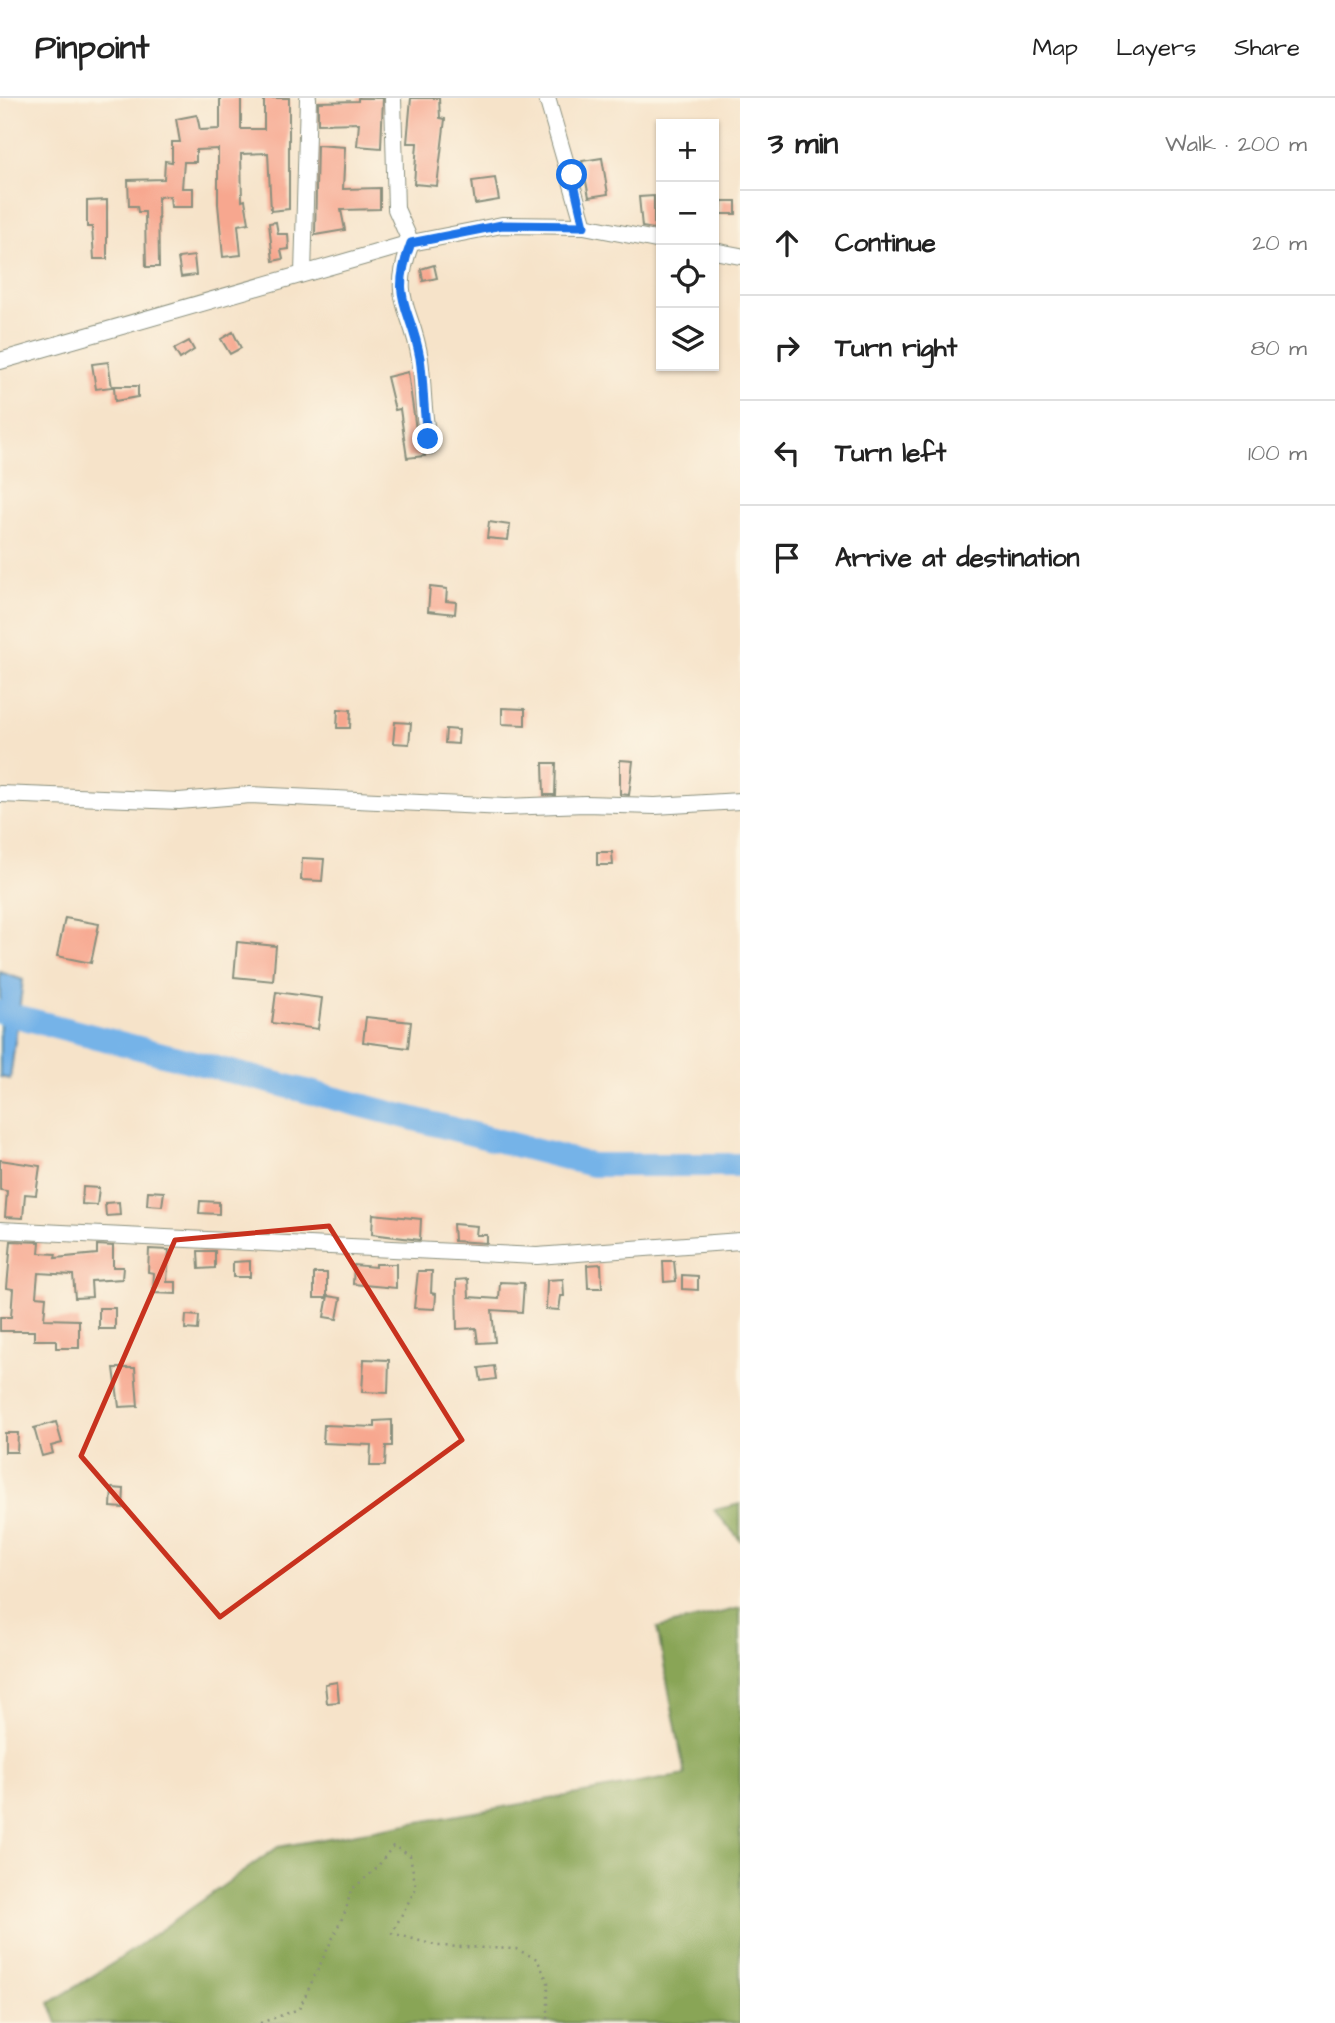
<!DOCTYPE html>
<html lang="en">
<head>
<meta charset="utf-8">
<style>
  :root { --surface:#fff; --page:#f2f2f2; --text:#222; --muted:#767676; --line:#e0e0e0 }
  body { margin:0; font-family:"Architects Daughter",sans-serif; background:var(--page); color:var(--text) }
  .controls { position:absolute; right:21px; top:21px; display:grid; overflow:hidden; border-radius:0px; box-shadow:0 2px 5px #0004 }
  .controls button { width:63px; height:63px; display:grid; place-items:center; padding:0; border:0; border-bottom:2px solid var(--line); background:var(--surface); color:var(--text); font:35px sans-serif }
  .stop { position:absolute; width:21px; height:21px; margin:-16px; border:5px solid #1a73e8; border-radius:50%; background:#fff }
  .stop.end { background:#1a73e8; border-color:#fff; box-shadow:0 2px 7px #0008 }
  .list { margin:0; padding:0; list-style:none }
  h2 { display:flex; justify-content:space-between; align-items:center; height:91px; margin:0; padding:0 28px; font-size:30px }
  h2 small { font-size:23px; font-weight:400; color:var(--muted) }
  .list li { display:grid; grid-template-columns:46px 1fr auto; gap:21px; align-items:center; box-sizing:border-box; height:105px; padding:0 28px; border-top:2px solid var(--line) }
  .list b { display:block; font-size:26px; white-space:nowrap }
  .list em { font-size:23px; font-style:normal; color:var(--muted) }
  .icon { flex:none; width:38px; height:38px; fill:none; stroke:currentColor; stroke-width:2; stroke-linecap:round; stroke-linejoin:round }
  .map { position:relative; flex:none; width:740px; height:1925px; overflow:hidden }
  header { display:flex; align-items:center; gap:42px; box-sizing:border-box; height:98px; padding:0 35px; background:var(--surface); border-bottom:2px solid var(--line) }
  header strong { font-size:33px }
  nav { display:flex; gap:38px; margin-inline-start:auto; font-size:24px }
  main { display:flex }
  aside { flex:1; background:var(--surface) }
  .map>svg:first-child { display:block }
</style>
</head>
<body>
<header>
<strong>Pinpoint</strong>
<nav><a>Map</a><a>Layers</a><a>Share</a></nav>
</header>
<main>
<div class="map">
<svg width="740" height="1925" viewBox="0 0 740 1925">
  <rect width="100%" height="100%" fill="#fcf5e5"/>
  <filter id="ink" filterUnits="userSpaceOnUse"><feTurbulence type="fractalNoise" baseFrequency=".0143" numOctaves="2"/><feDisplacementMap in="SourceGraphic" scale="14" xChannelSelector="R" yChannelSelector="G"/><feConvolveMatrix kernelMatrix="1 2 1 2 8 2 1 2 1" color-interpolation-filters="sRGB"/></filter>
  <filter id="wash" filterUnits="userSpaceOnUse"><feTurbulence type="fractalNoise" baseFrequency=".00686" numOctaves="4" result="noise"/><feDisplacementMap in="SourceGraphic" scale="28" xChannelSelector="R" yChannelSelector="G"/><feGaussianBlur stdDeviation="1.57" result="paint"/><feColorMatrix in="noise" values="0 0 0 0 0 0 0 0 0 0 0 0 0 0 0 0 0 1.4 0 .05"/><feComposite in="paint" operator="in"/></filter>
  <g filter="url(#wash)">
    <rect width="100%" height="100%" fill="#f6e3c9"/>
    <path fill="#89a557" stroke="#547146" stroke-width="2" d="M 740,1406 L 740,1442 L 714,1412 Z
      M 740,1510 L 740,1925 L 58,1925 L 50,1905 L 118,1862 L 278,1749 L 685,1677 L 657,1530 Z"/>
    <path fill="#75b3e8" stroke="#4a788e" stroke-width="2" d="M 0,874 L 23,882 L 10,981 L 0,979 Z"/>
    <g fill="none" stroke-linecap="round" stroke-linejoin="round">
      <path stroke="#75b3e8" stroke-width="24" d="M 0,914 L 592,1067 L 740,1067"/>
    </g>
    <g id="blocks">
      <path fill="#f7a78f" d="M 220,0 L 241,0 L 241,31 L 264,31 L 264,0 L 289,0 L 289,111 L 271,113 L 268,55 L 241,56 L 242,103 L 245,102 L 249,125 L 238,127 L 241,157 L 223,159 L 218,106 L 218,51 L 196,52 L 196,64 L 184,64 L 182,90 L 193,90 L 193,109 L 171,109 L 170,98 L 158,99 L 159,169 L 146,169 L 145,114 L 138,114 L 137,108 L 129,108 L 128,82 L 164,81 L 165,63 L 172,64 L 172,44 L 180,44 L 176,21 L 197,17 L 200,32 L 220,31 Z
        M 358,0 L 383,0 L 381,50 L 357,48 L 359,25 L 318,26 L 318,4 L 358,3 Z
        M 411,0 L 439,0 L 440,20 L 445,21 L 437,88 L 414,86 L 417,45 L 407,45 Z
        M 317,47 L 345,49 L 343,91 L 380,90 L 380,111 L 341,112 L 345,132 L 315,137 Z
        M 602,60 L 608,96 L 589,99 L 582,63 Z
        M 495,80 L 499,102 L 475,106 L 472,83 Z
        M 654,98 L 654,131 L 642,129 L 639,99 Z
        M 107,102 L 107,161 L 94,161 L 92,129 L 87,129 L 87,103 Z
        M 722,103 L 736,103 L 736,116 L 721,116 Z
        M 276,124 L 278,136 L 288,136 L 289,151 L 281,152 L 283,161 L 273,163 L 269,125 Z
        M 194,158 L 196,177 L 181,179 L 178,160 Z
        M 434,167 L 437,180 L 423,183 L 421,171 Z
        M 233,234 L 241,250 L 230,256 L 221,241 Z
        M 189,243 L 194,252 L 180,261 L 174,251 Z
        M 108,264 L 112,289 L 96,291 L 92,266 Z
        M 408,274 L 417,339 L 425,358 L 407,360 L 400,311 L 395,312 L 387,279 Z
        M 114,288 L 138,288 L 138,299 L 115,303 Z
        M 489,424 L 510,427 L 508,442 L 487,440 Z
        M 430,489 L 447,491 L 446,503 L 456,504 L 455,516 L 428,513 Z
        M 502,610 L 525,611 L 525,627 L 502,626 Z
        M 338,611 L 351,612 L 350,630 L 337,630 Z
        M 395,624 L 411,625 L 409,646 L 393,645 Z
        M 446,631 L 459,632 L 458,646 L 445,645 Z
        M 620,662 L 633,663 L 629,697 L 620,696 Z
        M 543,665 L 556,665 L 555,697 L 544,697 Z
        M 597,754 L 612,754 L 613,767 L 597,767 Z
        M 302,760 L 324,761 L 322,783 L 301,782 Z
        M 65,820 L 99,826 L 91,865 L 57,858 Z
        M 237,844 L 276,848 L 273,883 L 234,879 Z
        M 276,894 L 322,900 L 318,931 L 272,925 Z
        M 366,919 L 411,924 L 408,950 L 363,944 Z
        M 0,1062 L 40,1068 L 36,1097 L 25,1096 L 23,1120 L 5,1119 L 7,1093 L 0,1092 Z
        M 83,1089 L 99,1090 L 97,1107 L 82,1106 Z
        M 148,1093 L 164,1094 L 162,1108 L 147,1107 Z
        M 200,1103 L 219,1104 L 219,1116 L 199,1115 Z
        M 119,1104 L 120,1117 L 106,1118 L 105,1105 Z
        M 373,1116 L 421,1121 L 420,1142 L 372,1136 Z
        M 453,1126 L 477,1128 L 476,1137 L 487,1137 L 487,1145 L 454,1143 Z
        M 11,1143 L 40,1144 L 39,1155 L 56,1156 L 55,1160 L 97,1156 L 97,1147 L 113,1148 L 113,1169 L 123,1169 L 122,1181 L 91,1183 L 92,1199 L 75,1200 L 73,1177 L 38,1175 L 36,1198 L 46,1199 L 44,1221 L 79,1222 L 79,1250 L 56,1250 L 56,1242 L 34,1242 L 34,1233 L 0,1233 L 0,1219 L 11,1219 L 13,1191 L 7,1190 Z
        M 149,1151 L 169,1152 L 167,1184 L 176,1184 L 176,1196 L 153,1195 L 154,1175 L 148,1174 Z
        M 198,1153 L 215,1153 L 215,1170 L 199,1171 Z
        M 250,1163 L 250,1179 L 233,1179 L 233,1164 Z
        M 663,1163 L 674,1163 L 676,1183 L 664,1184 Z
        M 375,1166 L 396,1166 L 396,1190 L 353,1186 L 354,1167 L 375,1169 Z
        M 601,1166 L 602,1190 L 588,1190 L 587,1167 Z
        M 418,1173 L 432,1173 L 431,1195 L 436,1196 L 435,1211 L 414,1210 Z
        M 314,1175 L 327,1175 L 327,1200 L 314,1200 Z
        M 682,1177 L 698,1178 L 698,1192 L 682,1191 Z
        M 468,1181 L 469,1199 L 499,1201 L 500,1184 L 524,1185 L 522,1214 L 492,1212 L 495,1244 L 478,1245 L 476,1230 L 457,1231 L 456,1182 Z
        M 563,1181 L 564,1198 L 561,1198 L 559,1212 L 546,1211 L 547,1182 Z
        M 328,1198 L 341,1200 L 337,1221 L 324,1219 Z
        M 99,1210 L 115,1210 L 115,1231 L 99,1231 Z
        M 186,1217 L 199,1218 L 198,1232 L 185,1231 Z
        M 364,1261 L 389,1262 L 388,1295 L 362,1294 Z
        M 494,1268 L 496,1281 L 481,1283 L 479,1270 Z
        M 114,1270 L 135,1270 L 138,1308 L 119,1309 Z
        M 392,1322 L 392,1348 L 386,1348 L 385,1368 L 370,1368 L 371,1347 L 323,1345 L 324,1327 L 375,1329 L 375,1323 Z
        M 56,1324 L 62,1345 L 51,1348 L 53,1355 L 42,1358 L 34,1330 Z
        M 5,1335 L 18,1335 L 17,1354 L 5,1354 Z
        M 112,1390 L 124,1391 L 123,1410 L 111,1409 Z
        M 337,1584 L 339,1604 L 327,1605 L 325,1586 Z"/>
    </g>
  </g>
  <g filter="url(#ink)">
    <use href="#blocks" fill-opacity="0" stroke="#8a907e" stroke-width="2"/>
    <g fill="none" stroke-linecap="round" stroke-linejoin="round">
      <defs>
        <path id="minor" d="M 393,0 L 396,111 L 411,145 C 389,204 412,208 420,261 C 424,290 422,320 430,348
          M 547,0 L 584,128
          M 714,153 L 740,158
          M 303,176 L 308,0
          M 0,263 L 411,145 L 502,127 L 584,128 L 661,143
          M 0,696 L 179,703 L 250,697 L 505,709 L 585,706 L 655,708 L 740,703
          M 0,1132 L 537,1158 L 740,1143"/>
      </defs>
      <use href="#minor" stroke="#8a907e" stroke-width="18"/>
      <path stroke="#8a907e" stroke-width="2.5" stroke-dasharray="2 5" stroke-linecap="butt" d="M 260,1925 L 299,1911 L 346,1812 L 351,1792 L 375,1772 L 393,1748 L 410,1757 L 416,1790 L 392,1835 L 438,1848 L 516,1851 L 537,1861 L 548,1884 L 548,1925"/>
      <use href="#minor" stroke="#fff" stroke-width="16"/>
    </g>
  </g>
  <g fill="none" stroke-linecap="round" stroke-linejoin="round" filter="url(#ink)">
    <path stroke="#1a73e8" stroke-width="9" d="M 428,341 C 423,315 424,287 420,260 C 411,208 389,203 411,145 L 502,127 L 584,128 L 572,77"/>
  </g>
  <path fill="none" stroke="#c8321e" stroke-width="5" stroke-linejoin="round" d="M 329,1128 L 462,1342 L 220,1519 L 81,1358 L 175,1142 Z"/>
</svg>
<div class="controls">
<button>+</button>
<button>−</button>
<button><svg class="icon" aria-label="locate" viewBox="0 0 24 24"><circle cx="12" cy="12" r="6"/><path d="M12 2v4M12 18v4M2 12h4M18 12h4"/></svg></button>
<button><svg class="icon" aria-label="layers" viewBox="0 0 24 24"><path d="M12 4l9 5-9 5-9-5zM3 14l9 5 9-5"/></svg></button>
</div>
<div class="stop" style="left:572px;top:77px"></div>
<div class="stop end" style="left:428px;top:341px"></div>
</div>
<aside>
<h2>3 min<small>Walk · 200 m</small></h2>
<ul class="list">
<li><svg class="icon" aria-label="ahead" viewBox="0 0 24 24"><path d="M12 20V5M6 11l6-6 6 6"/></svg><div><b>Continue</b></div><em>20 m</em></li>
<li><svg class="icon" aria-label="right" viewBox="0 0 24 24"><path d="M7 20v-9h11M14 6l5 5-5 5"/></svg><div><b>Turn right</b></div><em>80 m</em></li>
<li><svg class="icon" aria-label="left" viewBox="0 0 24 24"><path d="M17 20v-9H6M10 6l-5 5 5 5"/></svg><div><b>Turn left</b></div><em>100 m</em></li>
<li><svg class="icon" aria-label="arrive" viewBox="0 0 24 24"><path d="M6 21V4h12l-3 4 3 4H6"/></svg><div><b>Arrive at destination</b></div></li>
</ul>
</aside>
</main>
</body>
</html>
